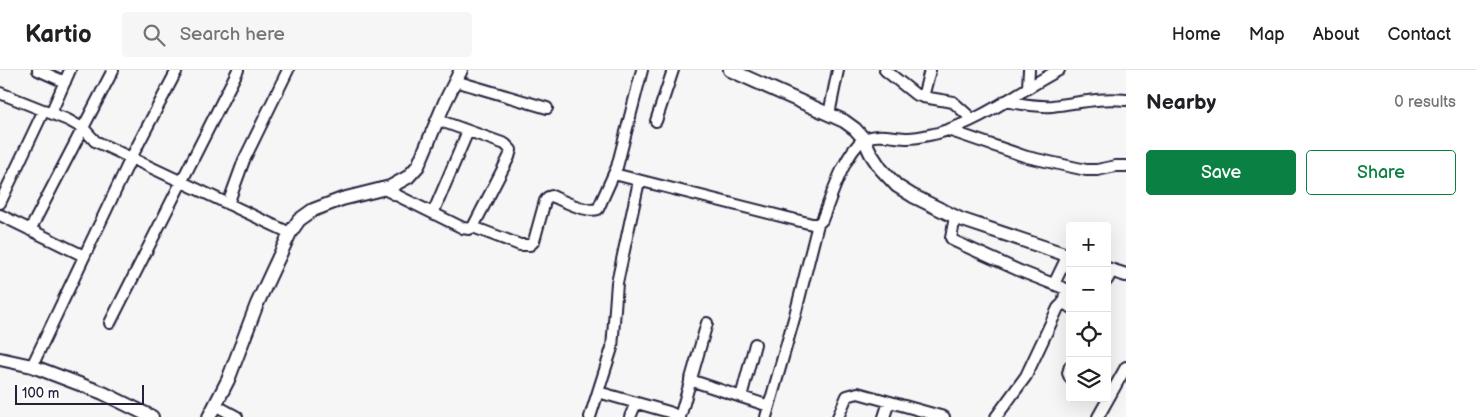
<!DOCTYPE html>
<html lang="en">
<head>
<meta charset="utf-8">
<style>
  :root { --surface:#fff; --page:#f6f6f6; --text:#202124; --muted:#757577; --line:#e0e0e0; --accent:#0b8043 }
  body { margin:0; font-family:"Balsamiq Sans",sans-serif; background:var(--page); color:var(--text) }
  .controls { position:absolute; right:15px; bottom:15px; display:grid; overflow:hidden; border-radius:5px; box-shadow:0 5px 20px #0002 }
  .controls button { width:45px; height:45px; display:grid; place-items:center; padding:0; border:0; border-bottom:1px solid var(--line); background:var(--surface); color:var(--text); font:25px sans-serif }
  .scale { position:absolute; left:15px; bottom:12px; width:129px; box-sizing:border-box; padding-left:5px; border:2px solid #22223b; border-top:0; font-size:14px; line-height:18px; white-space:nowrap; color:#22223b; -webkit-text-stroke:4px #fff; paint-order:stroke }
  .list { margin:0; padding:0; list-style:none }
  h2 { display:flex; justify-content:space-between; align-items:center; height:65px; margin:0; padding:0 20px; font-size:21px }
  h2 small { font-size:16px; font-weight:400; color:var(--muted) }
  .actions { display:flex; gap:10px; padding:15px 20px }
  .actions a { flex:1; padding:11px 0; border:1px solid var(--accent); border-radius:5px; text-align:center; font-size:18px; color:var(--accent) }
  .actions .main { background:var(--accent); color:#fff }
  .icon { flex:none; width:28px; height:28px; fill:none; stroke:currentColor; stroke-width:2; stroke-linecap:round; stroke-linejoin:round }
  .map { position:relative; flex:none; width:1126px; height:347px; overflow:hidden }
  header { display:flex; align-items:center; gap:30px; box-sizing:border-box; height:70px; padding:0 25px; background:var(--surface); border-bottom:1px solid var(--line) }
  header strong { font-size:24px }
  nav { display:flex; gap:28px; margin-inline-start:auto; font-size:18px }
  .search { width:350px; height:45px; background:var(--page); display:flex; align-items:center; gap:12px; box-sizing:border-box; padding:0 18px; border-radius:5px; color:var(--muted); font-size:19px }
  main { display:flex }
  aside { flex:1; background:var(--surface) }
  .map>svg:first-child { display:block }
</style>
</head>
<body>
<header>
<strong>Kartio</strong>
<div class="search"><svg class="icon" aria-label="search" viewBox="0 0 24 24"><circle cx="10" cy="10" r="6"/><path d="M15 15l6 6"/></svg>Search here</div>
<nav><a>Home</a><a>Map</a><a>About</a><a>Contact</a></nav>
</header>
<main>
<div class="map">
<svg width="1126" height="347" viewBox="0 0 1126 347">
  <rect width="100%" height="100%" fill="#f6f6f7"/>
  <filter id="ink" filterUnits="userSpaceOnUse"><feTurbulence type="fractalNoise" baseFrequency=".02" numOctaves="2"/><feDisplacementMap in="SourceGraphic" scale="10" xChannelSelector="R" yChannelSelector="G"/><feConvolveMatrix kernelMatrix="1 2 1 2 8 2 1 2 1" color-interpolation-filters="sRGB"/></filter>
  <g filter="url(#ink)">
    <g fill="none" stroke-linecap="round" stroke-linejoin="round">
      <defs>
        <path id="minor" d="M 38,0 L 65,12
          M 885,0 L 915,24 L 923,27 L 953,32 L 972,49
          M 455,11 L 547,38
          M 1028,17 L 1029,0
          M 0,23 L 68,50 L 84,59 L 95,71 L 290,163
          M 923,27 L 930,0
          M 1005,31 C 1020,34 1036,37 1052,36 C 1079,33 1098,27 1126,30
          M 51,43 L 70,0
          M 829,44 L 838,0
          M 656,51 L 673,0
          M 948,60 L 1027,87 L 1086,100 L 1097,100 L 1116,96 L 1126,96
          M 614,104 L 812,154 L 818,154 L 822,150 C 831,128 844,84 863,70 C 875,62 895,68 908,68 C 918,68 928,65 938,63 C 982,51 1019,21 1059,0
          M 382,118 L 463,158 L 469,159 L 473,157 L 509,87 L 511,80 L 505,74 L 438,50
          M 0,133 L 44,40
          M 228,134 L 244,90 L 288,0
          M 433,143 L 468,61
          M 0,145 L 84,186
          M 955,147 L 951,168 L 954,171 L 1020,201 L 1066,219 L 1063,233 L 1070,237
          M 473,157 L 520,175 L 530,175 L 534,171 L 545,131 L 548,127 L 552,126 C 563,131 587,143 598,139 L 617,97 L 642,0
          M 30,160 L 113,0
          M 1107,210 L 1112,201
          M 1054,214 L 1068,185
          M 110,253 L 238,0
          M 32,296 L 131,88 L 177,0
          M 1070,296 L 1068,303 L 1070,308
          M 690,310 L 769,336
          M 598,322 L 669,342 L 680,347
          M 741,327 L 755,274
          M 215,335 L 237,347
          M 590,347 L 612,278 L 617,213 L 639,111
          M 630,347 L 636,333
          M 680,347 L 707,253
          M 766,347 L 795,245 L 818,154
          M 838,347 L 847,326 L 858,323 L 944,347
          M 884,347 L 889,332
          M 996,347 L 1026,306 L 1058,238 L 1063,233
          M 1098,347 L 1126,297"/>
        <path id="tertiary" d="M 730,0 L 844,51 L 855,59 L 864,69 L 871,84 L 881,99 L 897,116 L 913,126 L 960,149 L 1070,186
          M 1107,199 L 1126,205
          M 0,289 L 32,296 L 103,323 L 152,347
          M 209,347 L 228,310 L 257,234 L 290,163 L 299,150 L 313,140 L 342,129 L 390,117 L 408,107 L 418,96 L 445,32 L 461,0"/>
      </defs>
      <use href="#minor" stroke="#22223b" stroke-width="14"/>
      <use href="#tertiary" stroke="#22223b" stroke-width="16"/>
      <use href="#minor" stroke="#fff" stroke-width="10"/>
      <use href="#tertiary" stroke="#fff" stroke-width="12"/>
    </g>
  </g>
</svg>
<div class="controls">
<button>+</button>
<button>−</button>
<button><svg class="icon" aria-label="locate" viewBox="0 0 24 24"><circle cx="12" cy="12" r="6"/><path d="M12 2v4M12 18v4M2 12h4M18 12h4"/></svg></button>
<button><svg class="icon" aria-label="layers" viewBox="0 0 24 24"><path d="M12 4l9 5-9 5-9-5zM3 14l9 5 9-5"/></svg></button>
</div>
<div class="scale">100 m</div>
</div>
<aside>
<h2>Nearby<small>0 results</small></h2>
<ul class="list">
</ul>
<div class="actions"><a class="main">Save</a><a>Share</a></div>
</aside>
</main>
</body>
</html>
